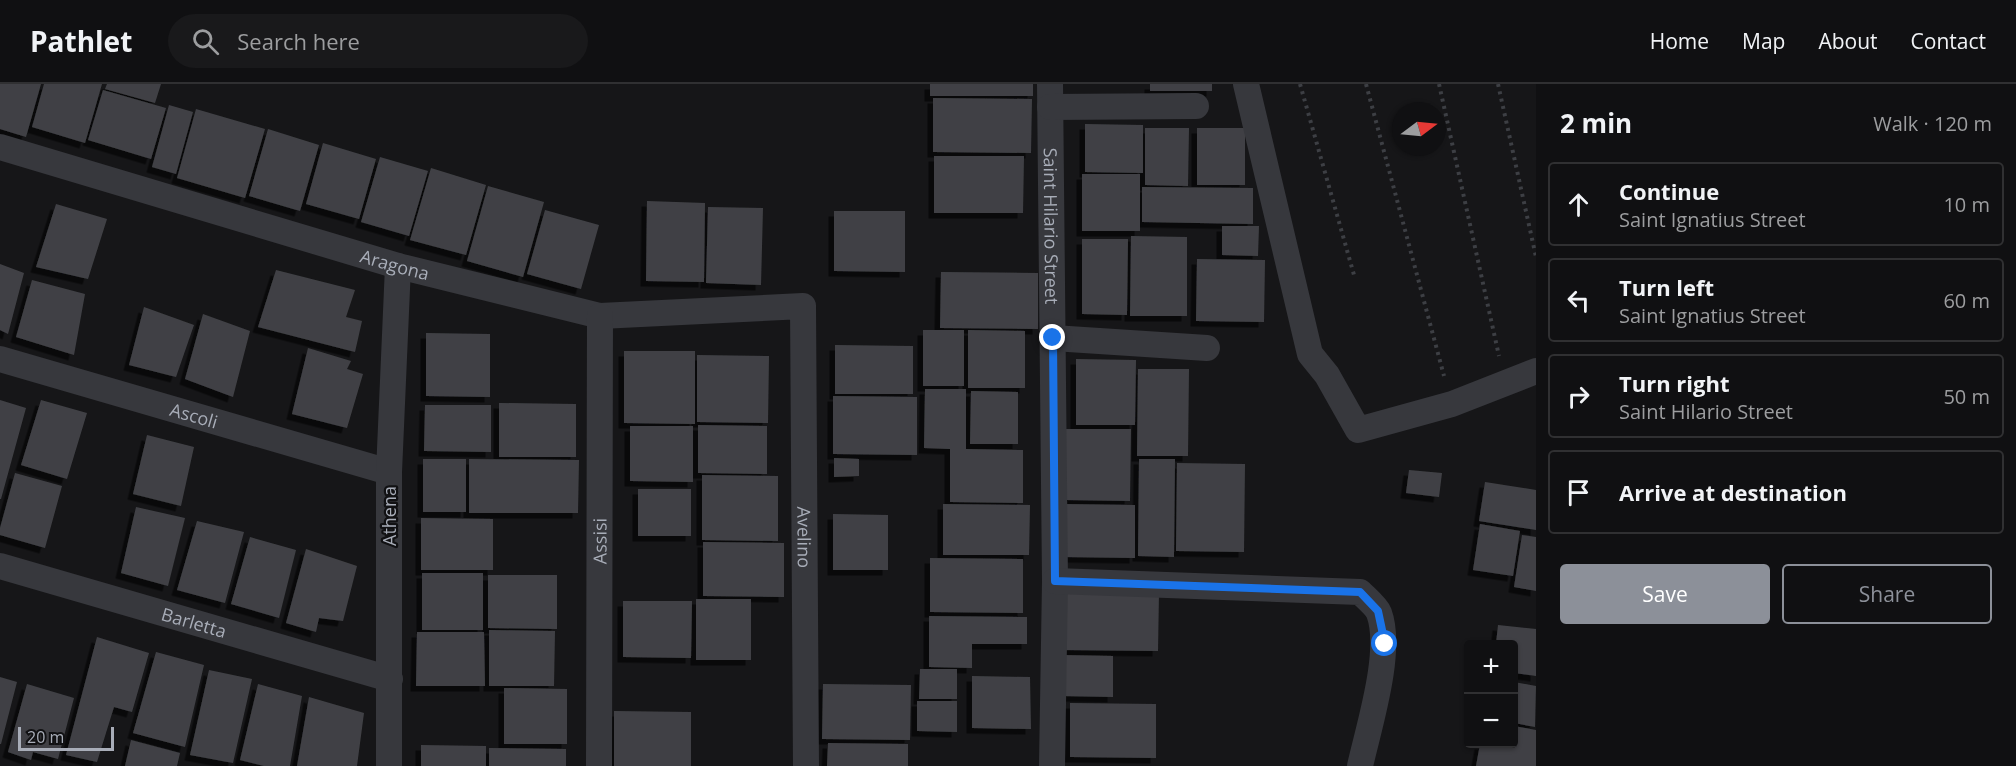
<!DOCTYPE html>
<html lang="en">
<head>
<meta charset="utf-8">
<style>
  :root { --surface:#101012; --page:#19191b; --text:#f1f3f6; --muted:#9c9d9f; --line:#303032; --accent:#8c9099 }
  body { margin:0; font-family:"Open Sans",sans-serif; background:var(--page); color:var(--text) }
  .controls { position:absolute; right:18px; bottom:18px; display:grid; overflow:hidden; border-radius:6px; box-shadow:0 2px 4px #0004 }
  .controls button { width:54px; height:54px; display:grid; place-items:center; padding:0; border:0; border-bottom:2px solid var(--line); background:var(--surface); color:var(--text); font:30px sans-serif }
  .compass { position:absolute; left:1392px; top:18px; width:54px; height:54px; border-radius:50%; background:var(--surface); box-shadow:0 2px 4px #0004; rotate:74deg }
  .scale { position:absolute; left:18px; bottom:15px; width:96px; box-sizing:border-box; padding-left:6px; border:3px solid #a8adb8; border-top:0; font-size:16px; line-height:21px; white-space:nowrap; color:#a8adb8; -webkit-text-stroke:4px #111113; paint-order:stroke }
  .stop { position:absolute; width:18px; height:18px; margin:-14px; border:4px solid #1a73e8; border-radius:50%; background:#fff }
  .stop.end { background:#1a73e8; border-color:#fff; box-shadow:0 2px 6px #0008 }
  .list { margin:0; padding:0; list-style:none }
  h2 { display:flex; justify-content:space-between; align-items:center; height:78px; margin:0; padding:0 24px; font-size:26px }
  h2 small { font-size:20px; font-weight:400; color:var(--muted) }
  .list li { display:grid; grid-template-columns:39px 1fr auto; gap:18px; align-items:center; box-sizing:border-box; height:84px; margin:0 12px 12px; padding:0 12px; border:2px solid var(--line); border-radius:6px }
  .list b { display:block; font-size:22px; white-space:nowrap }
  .list p { margin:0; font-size:20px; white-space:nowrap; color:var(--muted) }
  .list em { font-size:20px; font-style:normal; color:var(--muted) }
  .actions { display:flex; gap:12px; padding:18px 24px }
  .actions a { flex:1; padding:14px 0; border:2px solid var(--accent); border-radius:6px; text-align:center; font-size:21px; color:var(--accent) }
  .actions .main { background:var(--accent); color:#fff }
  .icon { flex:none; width:33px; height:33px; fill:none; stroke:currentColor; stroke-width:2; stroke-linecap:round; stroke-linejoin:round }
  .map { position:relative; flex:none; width:1536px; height:682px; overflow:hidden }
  header { display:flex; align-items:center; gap:36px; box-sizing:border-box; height:84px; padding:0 30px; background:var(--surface); border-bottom:2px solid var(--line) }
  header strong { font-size:28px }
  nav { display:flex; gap:33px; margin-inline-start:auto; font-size:21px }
  .search { width:420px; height:54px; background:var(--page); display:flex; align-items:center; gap:15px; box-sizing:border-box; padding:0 21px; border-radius:33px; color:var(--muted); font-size:22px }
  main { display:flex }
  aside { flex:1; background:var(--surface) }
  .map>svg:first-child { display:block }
</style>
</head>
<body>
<header>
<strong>Pathlet</strong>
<div class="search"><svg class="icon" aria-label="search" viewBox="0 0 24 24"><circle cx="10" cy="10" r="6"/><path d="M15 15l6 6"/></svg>Search here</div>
<nav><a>Home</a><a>Map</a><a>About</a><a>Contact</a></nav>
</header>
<main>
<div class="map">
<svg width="1536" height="682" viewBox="0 0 1536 682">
  <defs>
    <filter id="shadow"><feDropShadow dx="-5.5" dy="5.5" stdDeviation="0" flood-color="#0009"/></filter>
  </defs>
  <rect width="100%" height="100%" fill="#161618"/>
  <path fill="#404145" filter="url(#shadow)" d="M 0,0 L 41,0 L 26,53 L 0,45 Z
    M 44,0 L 102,0 L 85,59 L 32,43 Z
    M 107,0 L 161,0 L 155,19 L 105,5 Z
    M 930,0 L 1033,0 L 1033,12 L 930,12 Z
    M 1150,0 L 1212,0 L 1212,7 L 1150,7 Z
    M 103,6 L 166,24 L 151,75 L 88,56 Z
    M 933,14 L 1032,15 L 1031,69 L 933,68 Z
    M 169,21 L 193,28 L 176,90 L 152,83 Z
    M 196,25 L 265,45 L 245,114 L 177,94 Z
    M 1085,40 L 1143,41 L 1143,89 L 1085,88 Z
    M 1145,44 L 1189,44 L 1188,102 L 1145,101 Z
    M 1197,44 L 1245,44 L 1245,101 L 1197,101 Z
    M 268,45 L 319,61 L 300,127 L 249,112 Z
    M 323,59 L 376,75 L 359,135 L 306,120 Z
    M 934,72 L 1024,72 L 1023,129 L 934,129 Z
    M 380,73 L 428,87 L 409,152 L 361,138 Z
    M 431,84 L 486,101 L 466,171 L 410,156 Z
    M 1082,90 L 1140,90 L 1140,147 L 1082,147 Z
    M 488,102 L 544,118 L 523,193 L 467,177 Z
    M 1142,103 L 1253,104 L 1253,140 L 1142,138 Z
    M 647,117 L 705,119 L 704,198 L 646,197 Z
    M 56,120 L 107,135 L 88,195 L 36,183 Z
    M 708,123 L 763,124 L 761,201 L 706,199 Z
    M 545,126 L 599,141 L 581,205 L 527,190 Z
    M 834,127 L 905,127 L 905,188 L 834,187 Z
    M 1222,142 L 1259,142 L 1258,172 L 1222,171 Z
    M 1131,152 L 1187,153 L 1187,232 L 1130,232 Z
    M 1082,155 L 1128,155 L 1127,231 L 1082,230 Z
    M 1197,175 L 1265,176 L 1264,238 L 1196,237 Z
    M 0,180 L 24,189 L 8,250 L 0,246 Z
    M 276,186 L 355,206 L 346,233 L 362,237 L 355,268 L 258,243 Z
    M 941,188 L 1038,189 L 1038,245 L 940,244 Z
    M 32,196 L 85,210 L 74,271 L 16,253 Z
    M 144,223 L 194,241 L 176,293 L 129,281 Z
    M 203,230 L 250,247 L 233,313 L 185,295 Z
    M 923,246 L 964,246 L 964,302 L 923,302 Z
    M 968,246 L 1025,247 L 1025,304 L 968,304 Z
    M 426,249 L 490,250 L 490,313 L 426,312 Z
    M 835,261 L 913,262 L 913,310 L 835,310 Z
    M 308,264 L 351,277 L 347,285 L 363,290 L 347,344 L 292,330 Z
    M 624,267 L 695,267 L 695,340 L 624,339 Z
    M 697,271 L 769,272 L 768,339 L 697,338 Z
    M 1076,275 L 1136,276 L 1135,341 L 1076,341 Z
    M 1138,285 L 1189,285 L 1188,372 L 1137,372 Z
    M 925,305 L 966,305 L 966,365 L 1023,366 L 1023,419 L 950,418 L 950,365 L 924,364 Z
    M 971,307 L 1018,308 L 1018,360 L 970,360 Z
    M 833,312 L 917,313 L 917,371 L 833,370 Z
    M 0,316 L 26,324 L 1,415 L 0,415 Z
    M 41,316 L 87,329 L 67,395 L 21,381 Z
    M 499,319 L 576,320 L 576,373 L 499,373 Z
    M 425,321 L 491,321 L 491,368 L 424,367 Z
    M 698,341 L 767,342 L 767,390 L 698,389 Z
    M 630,342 L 693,342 L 693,398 L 630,397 Z
    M 1065,345 L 1131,345 L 1130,417 L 1065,416 Z
    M 147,351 L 194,363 L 181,422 L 133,410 Z
    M 834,374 L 859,375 L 859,392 L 834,393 Z
    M 423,375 L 466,375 L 466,428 L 423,428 Z
    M 469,375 L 579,376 L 578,429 L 469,429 Z
    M 1139,375 L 1175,375 L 1174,473 L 1138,472 Z
    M 1177,379 L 1245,380 L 1244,468 L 1176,467 Z
    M 1409,386 L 1442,389 L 1439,413 L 1406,409 Z
    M 15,389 L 62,402 L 45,464 L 0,451 L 0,444 Z
    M 702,391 L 778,392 L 778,457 L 702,456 Z
    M 1485,398 L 1536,406 L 1536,446 L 1479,437 Z
    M 638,405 L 691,405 L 691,452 L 638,452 Z
    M 943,420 L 1030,421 L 1029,471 L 943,471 Z
    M 1063,420 L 1135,421 L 1135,474 L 1063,473 Z
    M 136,423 L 185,434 L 168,502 L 121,489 Z
    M 833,430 L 888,431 L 888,486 L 833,486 Z
    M 421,434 L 493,435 L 493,486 L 421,486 Z
    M 197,437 L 244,448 L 225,519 L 177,506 Z
    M 1480,440 L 1520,447 L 1513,492 L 1473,486 Z
    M 1522,451 L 1536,453 L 1536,507 L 1514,503 Z
    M 250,453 L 296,466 L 279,534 L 231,520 Z
    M 703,458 L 784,459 L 784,513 L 703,512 Z
    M 306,465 L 357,482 L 343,537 L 319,534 L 316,548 L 286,539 Z
    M 930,474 L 1023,475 L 1023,529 L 930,528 Z
    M 422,489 L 483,489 L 483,546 L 422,546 Z
    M 488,491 L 557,491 L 557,545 L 488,544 Z
    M 1062,506 L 1159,508 L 1158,567 L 1062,566 Z
    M 696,515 L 751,515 L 751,576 L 696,576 Z
    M 623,517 L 692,517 L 691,574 L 623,573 Z
    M 929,532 L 1027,533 L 1027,560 L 972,560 L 972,584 L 929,583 Z
    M 1498,541 L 1536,545 L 1536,592 L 1514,589 L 1514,560 L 1496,560 Z
    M 489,546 L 555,547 L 554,602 L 489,602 Z
    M 417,548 L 484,548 L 485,602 L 416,602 Z
    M 97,553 L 149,569 L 132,628 L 114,623 L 97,678 L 66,671 Z
    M 156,568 L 204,581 L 185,663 L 133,649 Z
    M 1062,571 L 1113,572 L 1113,613 L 1061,612 Z
    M 920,585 L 957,585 L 957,615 L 919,615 Z
    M 209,586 L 252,595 L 233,679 L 190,671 Z
    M 972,592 L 1030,593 L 1031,645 L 972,644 Z
    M 0,593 L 17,598 L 1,660 L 0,660 Z
    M 1514,598 L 1536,602 L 1535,643 L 1514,639 Z
    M 27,600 L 74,614 L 58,675 L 33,668 L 31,676 L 8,668 Z
    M 258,600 L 302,612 L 290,682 L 264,682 L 240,676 Z
    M 823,600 L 911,601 L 910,656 L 822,655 Z
    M 504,604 L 567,605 L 567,660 L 504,660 Z
    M 309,613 L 364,629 L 357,682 L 297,682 Z
    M 917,617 L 957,617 L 957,648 L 917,647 Z
    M 1070,619 L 1156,620 L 1156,674 L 1070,673 Z
    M 614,627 L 691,628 L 691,682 L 614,682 Z
    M 1514,642 L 1536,646 L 1536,682 L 1476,682 L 1480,660 L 1514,660 Z
    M 131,656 L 180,669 L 177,682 L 125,682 Z
    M 828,659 L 908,660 L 908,682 L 827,682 Z
    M 421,661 L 486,662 L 486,682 L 421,682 Z
    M 489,664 L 566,665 L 566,682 L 489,682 Z"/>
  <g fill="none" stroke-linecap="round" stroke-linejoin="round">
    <path stroke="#3d3f44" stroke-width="4" stroke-dasharray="3 4.5" stroke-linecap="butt" d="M 1300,0 L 1354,191
      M 1366,0 L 1444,292
      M 1439,0 L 1499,272
      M 1498,0 L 1536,173"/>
    <g stroke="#37383d" stroke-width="26">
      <path id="s1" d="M 1050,0 L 1055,497 L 1052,682"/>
      <path d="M 1246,0 L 1310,270 L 1327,291 L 1358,346 L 1452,320 L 1536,287"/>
      <path d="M 1050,23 L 1196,22"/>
      <path id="s2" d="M 0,63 L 398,182 L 600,232 L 803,222 L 806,682"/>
      <path d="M 1053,254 L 1207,264"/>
      <path id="s3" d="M 0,275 L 389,388"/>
      <path id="s4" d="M 0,482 L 390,595"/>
      <path d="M 1055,497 L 1360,508 C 1366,514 1376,522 1379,529 C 1393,567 1369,642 1360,682"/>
      <path d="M 389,682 L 389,388 L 398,182"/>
      <path id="s5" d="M 599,682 L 600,232"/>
    </g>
  </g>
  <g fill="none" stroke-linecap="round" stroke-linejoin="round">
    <path stroke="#1a73e8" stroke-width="8" d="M 1053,254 L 1055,497 L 1360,508 L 1378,527 L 1385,560"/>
  </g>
  <g text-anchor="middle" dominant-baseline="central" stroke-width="4.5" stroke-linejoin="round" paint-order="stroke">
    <g font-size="18" fill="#a8adb8" stroke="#111113">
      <text stroke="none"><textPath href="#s1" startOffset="142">Saint Hilario Street</textPath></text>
      <text stroke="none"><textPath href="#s2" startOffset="412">Aragona</textPath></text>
      <text stroke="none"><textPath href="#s3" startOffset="202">Ascoli</textPath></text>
      <text transform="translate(389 432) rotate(-90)">Athena</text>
      <text stroke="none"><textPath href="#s2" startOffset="1058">Avelino</textPath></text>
      <text stroke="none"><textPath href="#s5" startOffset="225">Assisi</textPath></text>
      <text stroke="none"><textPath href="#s4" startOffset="202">Barletta</textPath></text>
    </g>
  </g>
</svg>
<div class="controls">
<button>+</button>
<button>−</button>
</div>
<svg class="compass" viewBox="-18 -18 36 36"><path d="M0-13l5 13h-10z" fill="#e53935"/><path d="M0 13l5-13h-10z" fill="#9c9d9f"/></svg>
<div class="scale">20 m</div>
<div class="stop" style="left:1385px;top:560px"></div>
<div class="stop end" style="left:1053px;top:254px"></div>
</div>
<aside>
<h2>2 min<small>Walk · 120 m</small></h2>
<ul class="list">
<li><svg class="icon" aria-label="ahead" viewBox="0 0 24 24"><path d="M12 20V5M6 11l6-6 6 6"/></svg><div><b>Continue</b><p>Saint Ignatius Street</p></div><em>10 m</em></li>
<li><svg class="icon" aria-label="left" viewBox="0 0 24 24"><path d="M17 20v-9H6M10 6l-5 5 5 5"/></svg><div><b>Turn left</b><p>Saint Ignatius Street</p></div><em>60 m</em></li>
<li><svg class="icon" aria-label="right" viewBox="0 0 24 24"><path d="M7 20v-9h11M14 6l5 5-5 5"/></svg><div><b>Turn right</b><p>Saint Hilario Street</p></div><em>50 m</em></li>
<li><svg class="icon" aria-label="arrive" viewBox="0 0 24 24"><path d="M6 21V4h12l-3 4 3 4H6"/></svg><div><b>Arrive at destination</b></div></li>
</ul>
<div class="actions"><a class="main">Save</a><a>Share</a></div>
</aside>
</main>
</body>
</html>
